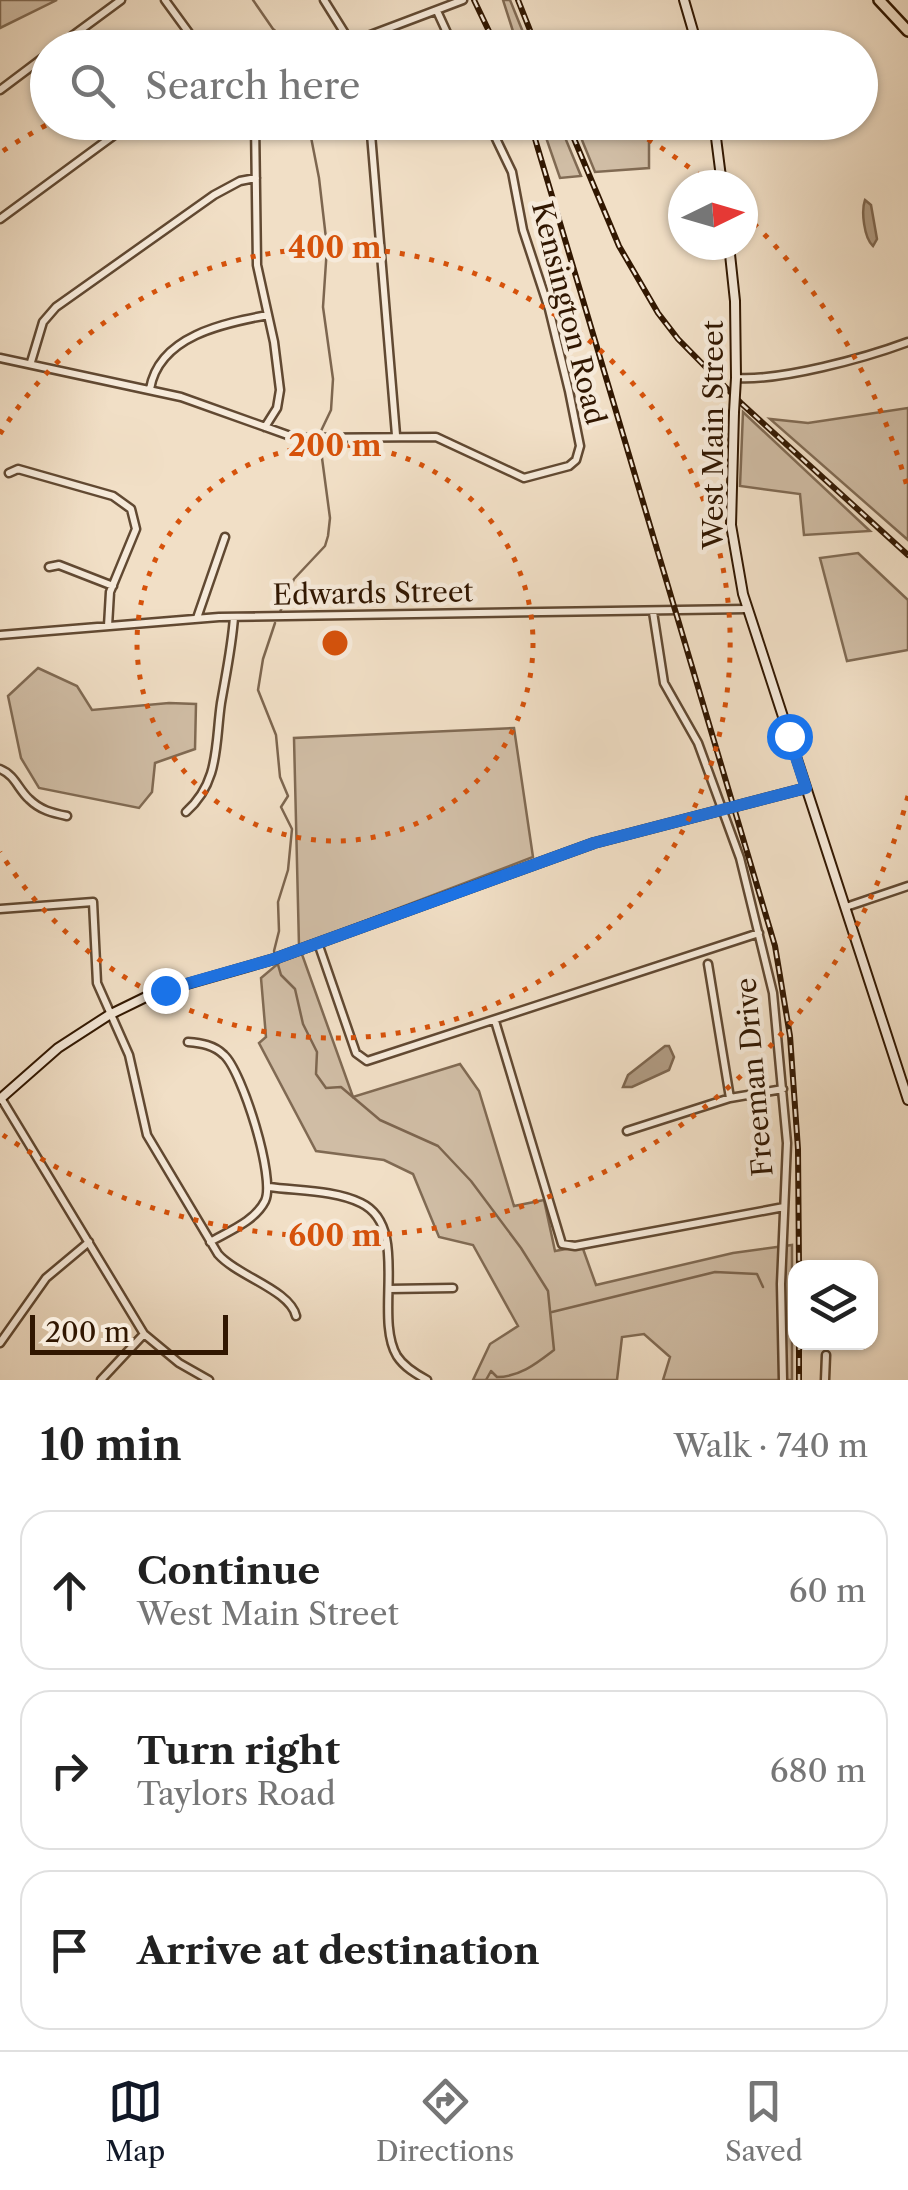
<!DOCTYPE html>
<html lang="en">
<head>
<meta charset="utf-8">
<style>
	:root { --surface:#fff; --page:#f6f6f6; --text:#222; --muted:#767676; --line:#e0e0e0; --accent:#111827 }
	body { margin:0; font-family:"Libre Caslon Text",serif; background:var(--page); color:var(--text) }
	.controls { position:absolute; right:30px; bottom:30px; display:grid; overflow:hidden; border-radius:20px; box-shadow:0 2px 8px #0004 }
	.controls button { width:90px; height:90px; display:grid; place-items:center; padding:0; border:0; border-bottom:2px solid var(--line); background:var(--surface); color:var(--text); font:50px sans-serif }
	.compass { position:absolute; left:668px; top:170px; width:90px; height:90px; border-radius:50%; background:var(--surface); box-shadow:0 2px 8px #0004; rotate:85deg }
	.scale { position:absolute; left:30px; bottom:25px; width:198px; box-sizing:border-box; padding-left:10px; border:5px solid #311701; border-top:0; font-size:28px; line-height:35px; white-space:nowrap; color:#311701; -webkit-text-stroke:8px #f6eada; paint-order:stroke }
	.stop { position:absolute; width:30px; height:30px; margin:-22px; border:8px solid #1a73e8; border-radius:50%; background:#fff }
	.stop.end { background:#1a73e8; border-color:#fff; box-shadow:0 2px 10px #0008 }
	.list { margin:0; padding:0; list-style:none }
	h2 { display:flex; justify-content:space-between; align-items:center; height:130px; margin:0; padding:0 40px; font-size:42px }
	h2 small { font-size:32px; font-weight:400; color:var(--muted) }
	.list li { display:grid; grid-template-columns:65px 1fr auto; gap:30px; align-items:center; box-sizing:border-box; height:160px; margin:0 20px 20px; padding:0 20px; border:2px solid var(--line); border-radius:30px }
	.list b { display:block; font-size:38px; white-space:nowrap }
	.list p { margin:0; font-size:32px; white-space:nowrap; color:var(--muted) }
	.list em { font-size:32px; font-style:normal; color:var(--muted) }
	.icon { flex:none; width:55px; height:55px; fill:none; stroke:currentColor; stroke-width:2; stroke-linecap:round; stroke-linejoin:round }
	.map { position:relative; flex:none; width:908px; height:1380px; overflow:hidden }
	.search { position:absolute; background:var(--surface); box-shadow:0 2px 8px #0004; left:30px; right:30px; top:30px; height:110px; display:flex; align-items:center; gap:25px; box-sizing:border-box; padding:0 35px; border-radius:55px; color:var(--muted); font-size:38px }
	.sheet { height:670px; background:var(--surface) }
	nav { display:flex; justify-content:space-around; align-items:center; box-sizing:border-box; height:140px; border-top:2px solid var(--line); background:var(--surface); font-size:28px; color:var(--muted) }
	nav a { display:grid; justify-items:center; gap:5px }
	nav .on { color:var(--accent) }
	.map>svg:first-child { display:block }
</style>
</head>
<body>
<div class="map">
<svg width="908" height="1380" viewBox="0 0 908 1380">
	<rect width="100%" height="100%" fill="#f1dfc6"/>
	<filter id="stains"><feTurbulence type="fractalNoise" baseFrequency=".002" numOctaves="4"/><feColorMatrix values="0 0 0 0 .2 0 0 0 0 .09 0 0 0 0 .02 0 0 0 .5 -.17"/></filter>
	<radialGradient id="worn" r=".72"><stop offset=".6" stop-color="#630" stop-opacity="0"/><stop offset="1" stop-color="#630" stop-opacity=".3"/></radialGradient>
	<!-- green -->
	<path fill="#d0bda5" stroke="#806a53" stroke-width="2.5" d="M0 0H57L0 28Z
		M503 0H510L529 47H518Z
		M541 123H559L581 176 560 178Z
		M575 123H649V168L595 172Z
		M908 408V540L770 419 808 423Z
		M743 412 870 531 804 535 800 494 740 486Z
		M858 553 908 600V650L847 661 820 558Z
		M38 668 77 686 92 710 169 703 196 704 195 749 155 763 152 792 139 808 39 788 21 758 8 696Z
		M514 728 533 857 299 946 353 1097 460 1064 479 1091 514 1206 544 1200 555 1251 582 1246 596 1285 733 1253 792 1245V1380H663L670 1357 644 1334 622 1337 617 1380H473L490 1344 518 1326 473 1245 439 1237 413 1174 384 1160 316 1151 259 1043 266 1037 261 978 299 946 294 738Z"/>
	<!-- water -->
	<path fill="#b09b83" stroke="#7d664f" stroke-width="2.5" d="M865 200 871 205 877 239 873 246C864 238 861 211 865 200Z
		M665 1046H669L674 1057 669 1070 632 1087H623L628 1075Z"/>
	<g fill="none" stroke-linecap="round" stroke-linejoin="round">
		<!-- stream -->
		<path stroke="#7d664f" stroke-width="2.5" d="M253 0 273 29 296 48
			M308 122 319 178 327 247 323 307 333 379 331 410 320 433
			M280 612 294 579 325 546 328 536 330 518 320 443
			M275 623 263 659 258 690 276 735 280 777 288 796 281 807 292 829 288 870 278 902 279 931 274 951 281 975 295 989 303 1024 317 1052 316 1074 326 1088 341 1087 380 1120 438 1146 471 1181 521 1248 548 1291 554 1350C537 1363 520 1377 497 1377L491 1371 486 1380
			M552 1312 715 1272 757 1274 763 1287"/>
		<!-- street casing -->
		<g stroke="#614932" stroke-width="11">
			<path id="street" d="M165 0 200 48
				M324 0 354 48
				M437 11 454 48
				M56 48 121 0
				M336 48 463 0
				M0 90 48 54
				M255 122 257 265 274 342 280 390 277 408 265 427
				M370 122 396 435
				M0 219 132 122
				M0 358 181 397 296 438 436 437 524 478 569 466 576 460 580 446 569 391 549 309 523 230 512 172 488 122
				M31 362 43 322 56 307 214 195 240 181 256 178
				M736 378C781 381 865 358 908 342
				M150 389C159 336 224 323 268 315
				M9 473 18 469 113 496 131 509 136 529 110 592 108 626
				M49 567 59 565 113 586
				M653 612 664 683 698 743 740 858 773 993 787 1143 781 1284 783 1380
				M197 618 225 537
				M0 635 219 617 747 609
				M0 769C15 775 18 789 29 799 40 810 52 813 67 816
				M186 812C220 782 215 744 221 703 226 674 232 646 234 617
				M846 907 908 886
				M0 909 93 902 97 983 129 1055 147 1135 218 1254C237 1276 290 1290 296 1316
				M318 943 356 1053 367 1061 759 933
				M708 964 730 1098
				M495 1021 562 1244 575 1246 784 1207
				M188 1042C201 1043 214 1045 224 1055 242 1071 276 1179 265 1201 255 1221 229 1231 210 1242
				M1 1098 144 1334 179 1363 209 1380
				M627 1131 730 1098 783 1089
				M269 1187C298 1191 335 1190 361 1203 411 1227 373 1316 397 1356 404 1367 416 1374 427 1380
				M389 1289 453 1288
				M0 1343 46 1278 89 1242
				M101 1380 144 1334
				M825 1380 826 1355"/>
		</g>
		<!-- secondary casing -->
		<g stroke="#311701" stroke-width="12">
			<path id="secondary" d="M684 0 698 48
				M714 122 722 185
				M729 245 735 301 736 378
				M734 412 731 525 743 594 908 1100
				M0 1099 58 1048 109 1015 152 994 274 959 594 843 806 788"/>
		</g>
		<!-- primary casing -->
		<g stroke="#311701" stroke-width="14">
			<path id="primary" d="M879 0 908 31"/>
		</g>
		<!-- street -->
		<use href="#street" stroke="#f6eada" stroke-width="6"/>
		<!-- secondary -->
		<use href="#secondary" stroke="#f6eada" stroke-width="8"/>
		<!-- primary -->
		<use href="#primary" stroke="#f1dfc6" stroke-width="9"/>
		<!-- rail casing -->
		<g stroke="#311701" stroke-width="6">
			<path id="rail" d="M474 0 497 48
				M518 0 537 48
				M530 122 775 946 790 1036 798 1149 799 1268
				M567 122 619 246 658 313 678 339 742 404 908 555
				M799 1342V1380"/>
		</g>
		<!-- rail -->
		<use href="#rail" stroke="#f6eada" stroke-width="2.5" stroke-dasharray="8" stroke-linecap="butt"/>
		<!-- secondary-bridge casing -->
		<g stroke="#311701" stroke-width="12" stroke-linecap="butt">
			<path id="secondary-bridge" d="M734 412 736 378"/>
		</g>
		<!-- secondary-bridge -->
		<use href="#secondary-bridge" stroke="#f6eada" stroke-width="8"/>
	</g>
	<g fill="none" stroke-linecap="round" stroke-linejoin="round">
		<!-- route -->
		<path stroke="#1a73e8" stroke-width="12" d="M165 990 274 959 594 843 806 788 789 736"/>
	</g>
	<!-- distance rings -->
	<g fill="none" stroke="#d6520b" stroke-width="5" stroke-dasharray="5 10">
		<circle cx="335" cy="643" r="198"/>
		<path d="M0 434A395 395 0 1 1 0 852"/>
		<path d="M908 796A593 593 0 0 1 3 1135M3 151A593 593 0 0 1 48 124M622 124A593 593 0 0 1 708 182M743 213A593 593 0 0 1 908 490"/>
	</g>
	<g text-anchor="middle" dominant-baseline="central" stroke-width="9" stroke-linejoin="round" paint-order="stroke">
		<!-- street labels -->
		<g font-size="28" fill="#311701" stroke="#f6eada">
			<text transform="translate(569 313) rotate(76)">Kensington Road</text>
			<text transform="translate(713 435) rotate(-90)">West Main Street</text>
			<text transform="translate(373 593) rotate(-1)">Edwards Street</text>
			<text transform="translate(754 1077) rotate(-95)">Freeman Drive</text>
		</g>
	</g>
	<circle cx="335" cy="643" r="15" fill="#d6520b" stroke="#f6eada" stroke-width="5"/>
	<g font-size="30" text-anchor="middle" font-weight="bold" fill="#d6520b" stroke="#f6eada" stroke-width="9" stroke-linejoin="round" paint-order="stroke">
		<text x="335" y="258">400 m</text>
		<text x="335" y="456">200 m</text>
		<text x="335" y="1246">600 m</text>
	</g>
	<rect width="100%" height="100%" filter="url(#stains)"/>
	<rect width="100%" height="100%" fill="url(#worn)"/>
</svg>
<div class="controls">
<button><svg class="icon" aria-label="layers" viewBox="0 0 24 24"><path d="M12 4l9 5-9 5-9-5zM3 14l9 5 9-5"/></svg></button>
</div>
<svg class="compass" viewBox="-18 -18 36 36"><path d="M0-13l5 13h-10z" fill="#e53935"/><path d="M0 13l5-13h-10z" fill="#767676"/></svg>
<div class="scale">200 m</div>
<div class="stop" style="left:789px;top:736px"></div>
<div class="stop end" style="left:165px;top:990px"></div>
<div class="search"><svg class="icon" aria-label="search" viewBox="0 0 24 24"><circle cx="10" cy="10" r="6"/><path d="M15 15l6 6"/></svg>Search here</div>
</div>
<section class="sheet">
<h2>10 min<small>Walk · 740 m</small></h2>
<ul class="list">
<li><svg class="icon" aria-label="ahead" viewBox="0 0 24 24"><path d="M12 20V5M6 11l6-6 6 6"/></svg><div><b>Continue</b><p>West Main Street</p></div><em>60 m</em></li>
<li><svg class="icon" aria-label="right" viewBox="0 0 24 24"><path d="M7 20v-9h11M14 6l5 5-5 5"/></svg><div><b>Turn right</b><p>Taylors Road</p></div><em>680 m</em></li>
<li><svg class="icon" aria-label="arrive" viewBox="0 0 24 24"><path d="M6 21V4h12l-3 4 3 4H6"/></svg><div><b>Arrive at destination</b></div></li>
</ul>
</section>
<nav>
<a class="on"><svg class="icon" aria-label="map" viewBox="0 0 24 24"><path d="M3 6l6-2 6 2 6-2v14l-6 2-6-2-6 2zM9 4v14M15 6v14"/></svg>Map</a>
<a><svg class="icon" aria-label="directions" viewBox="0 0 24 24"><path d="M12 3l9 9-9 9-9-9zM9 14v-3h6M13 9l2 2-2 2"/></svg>Directions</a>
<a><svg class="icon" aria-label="saved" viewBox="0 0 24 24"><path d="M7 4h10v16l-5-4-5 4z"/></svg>Saved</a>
</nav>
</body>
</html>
